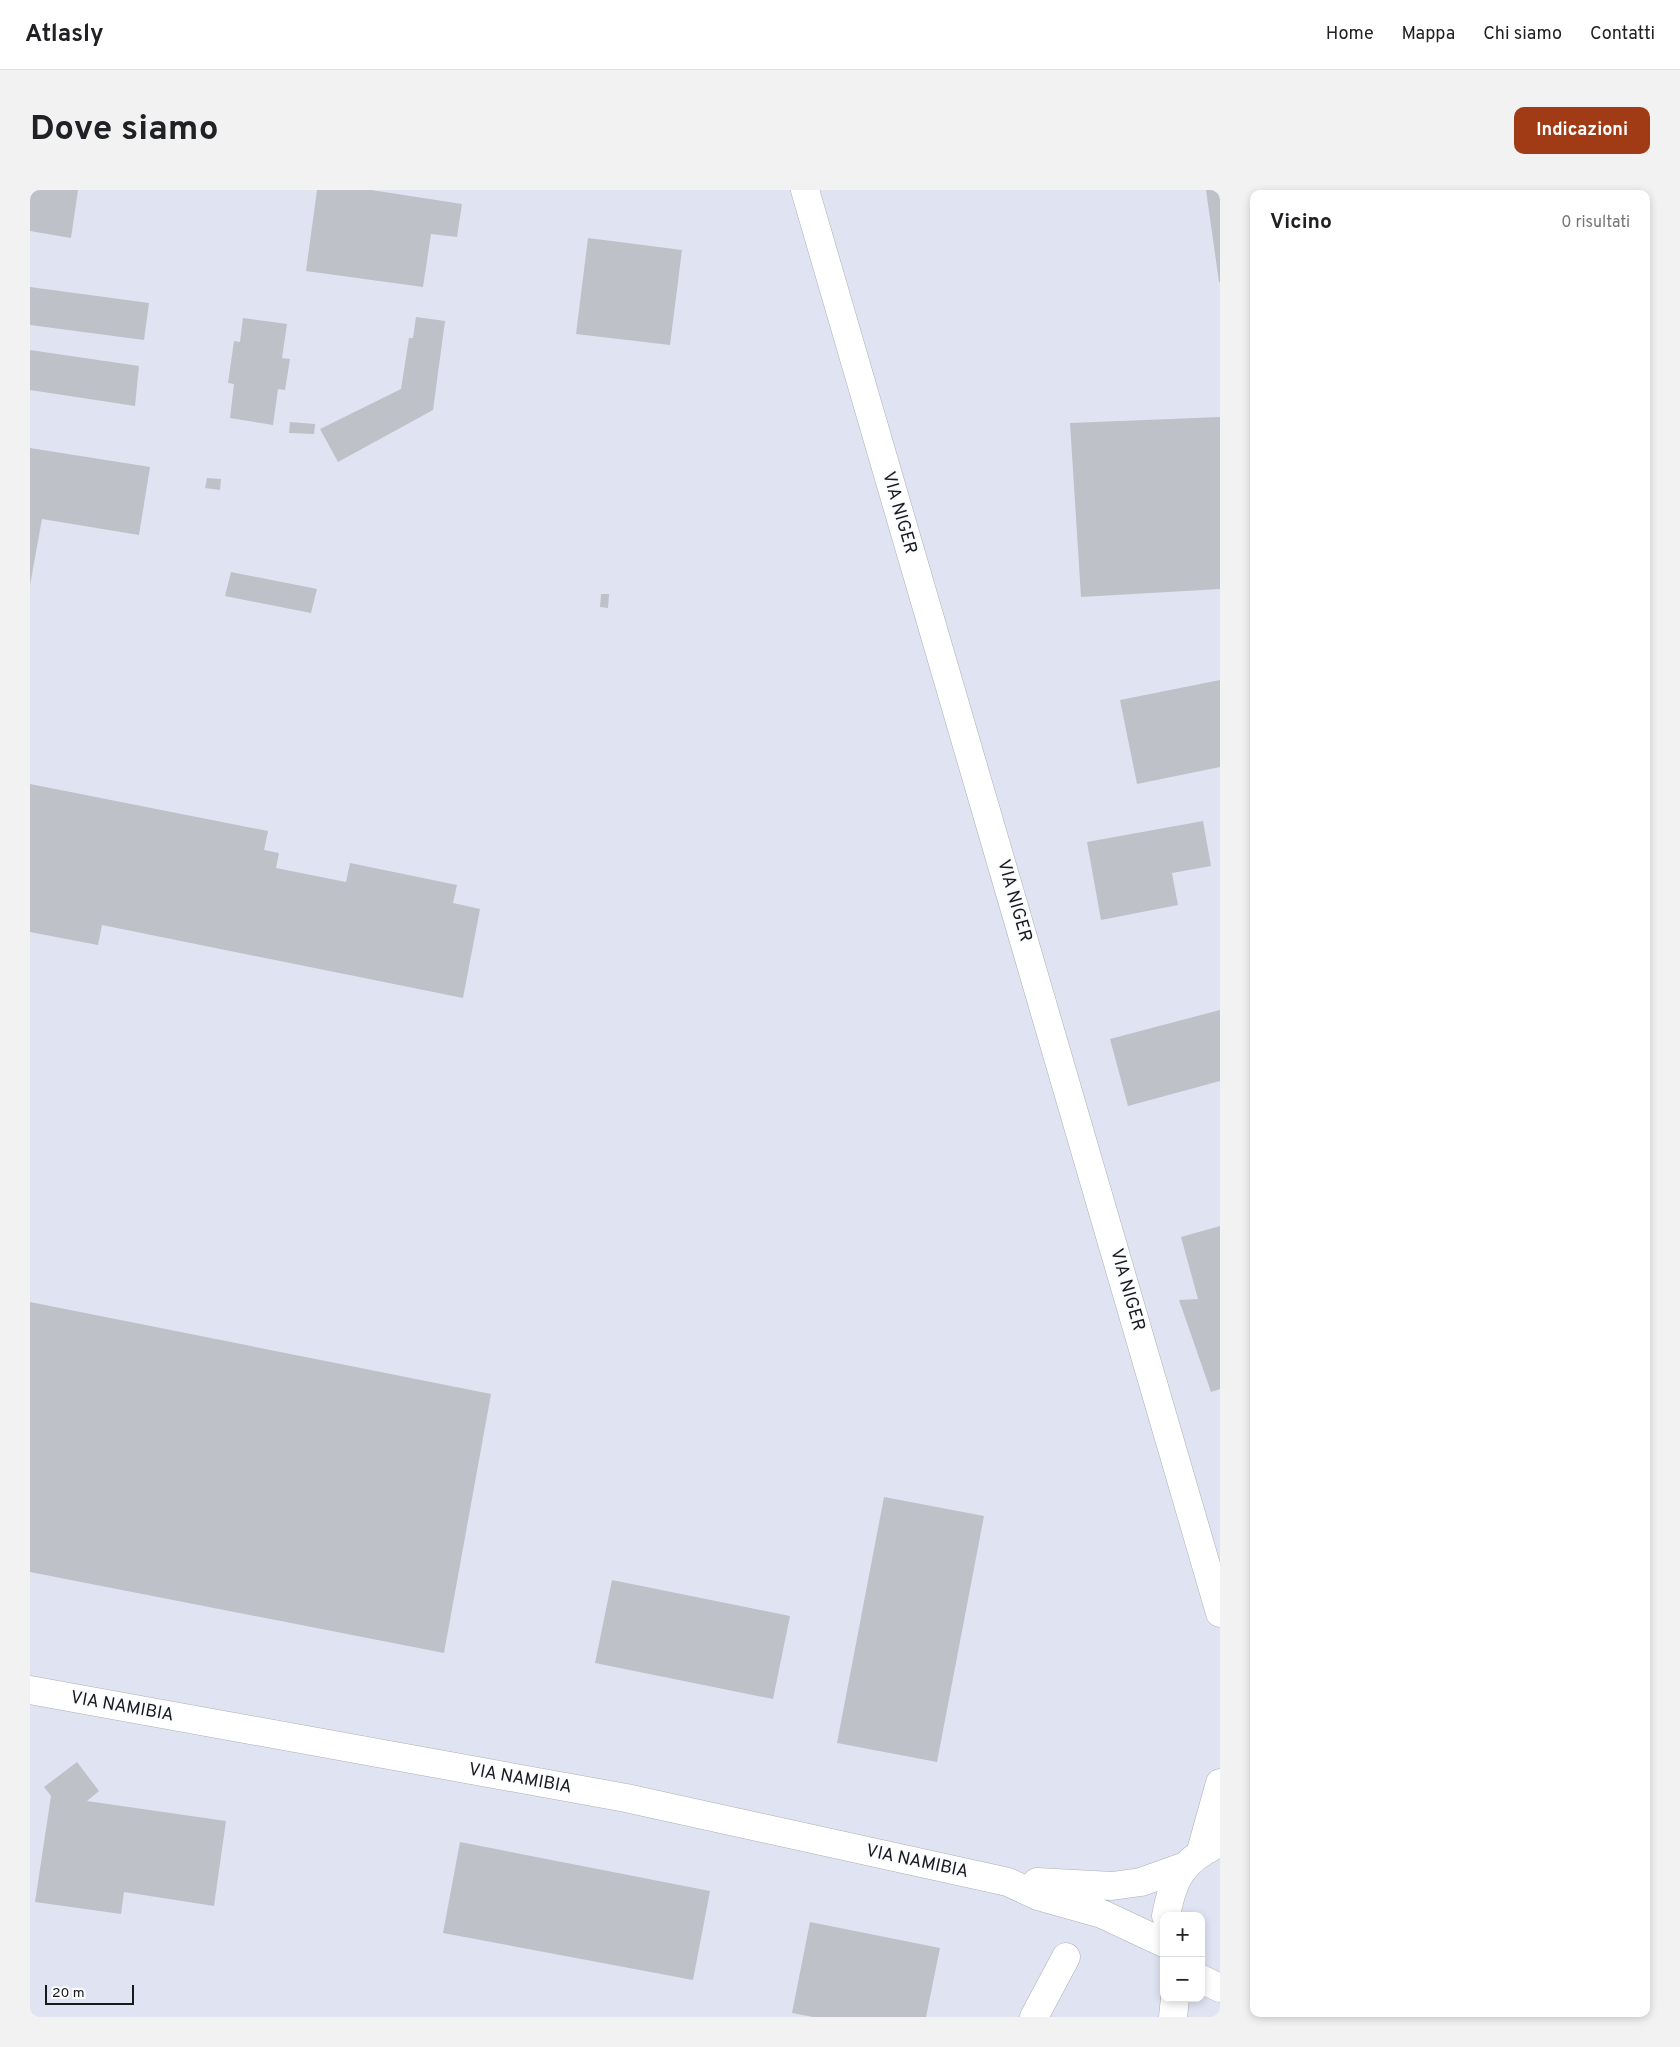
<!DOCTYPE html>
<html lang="it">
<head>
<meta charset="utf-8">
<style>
	:root { --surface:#fff; --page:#f2f2f2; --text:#202124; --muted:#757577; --line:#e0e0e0; --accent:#a13b16 }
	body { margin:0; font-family:Overpass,sans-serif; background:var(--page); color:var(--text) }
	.controls { position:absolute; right:15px; bottom:15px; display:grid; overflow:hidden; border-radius:10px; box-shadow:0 2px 8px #0003 }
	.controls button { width:45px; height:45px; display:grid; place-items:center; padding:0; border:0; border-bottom:1px solid var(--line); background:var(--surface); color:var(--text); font:25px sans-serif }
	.scale { position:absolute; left:15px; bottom:12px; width:89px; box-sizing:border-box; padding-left:5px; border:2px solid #1a1a1d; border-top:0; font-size:14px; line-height:18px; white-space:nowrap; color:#1a1a1d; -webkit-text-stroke:4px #fbfcff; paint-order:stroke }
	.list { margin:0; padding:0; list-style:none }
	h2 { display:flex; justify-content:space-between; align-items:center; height:65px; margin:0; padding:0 20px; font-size:21px }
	h2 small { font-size:16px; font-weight:400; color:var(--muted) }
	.map { position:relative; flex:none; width:1190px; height:1827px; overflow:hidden; border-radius:10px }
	header { display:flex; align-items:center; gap:30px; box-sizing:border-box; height:70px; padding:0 25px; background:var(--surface); border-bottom:1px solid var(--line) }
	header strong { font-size:24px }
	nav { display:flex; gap:28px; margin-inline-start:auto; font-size:18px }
	.intro { display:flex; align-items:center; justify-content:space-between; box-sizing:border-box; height:120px; padding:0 30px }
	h1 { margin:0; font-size:35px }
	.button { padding:12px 22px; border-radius:10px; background:var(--accent); color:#fff; font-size:18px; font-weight:700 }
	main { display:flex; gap:30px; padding:0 30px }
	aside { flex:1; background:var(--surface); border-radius:10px; box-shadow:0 2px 8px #0003 }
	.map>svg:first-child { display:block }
</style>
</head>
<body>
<header>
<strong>Atlasly</strong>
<nav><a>Home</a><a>Mappa</a><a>Chi siamo</a><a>Contatti</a></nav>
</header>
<div class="intro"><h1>Dove siamo</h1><a class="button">Indicazioni</a></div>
<main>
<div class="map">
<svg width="1190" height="1827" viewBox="0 0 1190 1827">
	<rect width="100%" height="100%" fill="#eceef6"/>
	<!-- built -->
	<path fill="#e0e3f2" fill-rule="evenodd" d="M0 0H1190V1827H0ZM1134 1726H1171V1808H1134Z"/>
	<!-- building -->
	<path fill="#bfc1c8" d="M0 0H48L41 48 0 41Z
		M287 0H341L432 14 427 47 401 44 393 97 276 81Z
		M1176 0H1190V92H1189Z
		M558 48 652 60 640 155 546 144Z
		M0 97 119 113 114 150 0 135Z
		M386 127 415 131 403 220 308 272 290 239 371 199 379 148H383Z
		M213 128 257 134 252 168 260 169 255 200 248 199 243 235 200 228 204 194 198 193 204 151 210 152Z
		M0 160 109 176 105 216 0 200Z
		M1190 227V399L1051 407 1040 233Z
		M260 232 285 234 284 244 259 243Z
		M0 258 120 277 109 345 12 329 0 395Z
		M177 288 191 289 190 300 175 298Z
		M201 382 287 399 281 423 195 406Z
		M571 404H579L578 418 570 417Z
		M1190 490V577L1107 594 1090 510Z
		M0 594 238 641 234 660 249 663 246 678 316 692 320 673 427 695 423 713 450 719 433 808 72 735 68 755 0 742Z
		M1173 631 1181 676 1142 683 1148 715 1071 730 1057 652Z
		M1190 820V891L1098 916 1080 849Z
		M1190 1036V1199L1181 1202 1149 1110 1168 1109 1151 1047Z
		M0 1112 461 1204 414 1463 0 1382Z
		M854 1307 954 1326 907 1572 807 1553Z
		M582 1390 760 1426 743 1509 565 1473Z
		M47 1572 69 1601 57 1611 196 1631 184 1716 94 1702 91 1724 5 1712 21 1606 14 1597Z
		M430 1652 680 1701 663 1790 413 1743Z
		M780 1732 910 1758 896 1827H783L762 1823Z"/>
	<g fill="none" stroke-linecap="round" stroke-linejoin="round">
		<!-- minor casing -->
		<g stroke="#adaeb6" stroke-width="29">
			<path id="minor" d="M775 0 1190 1423
				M1171 1661 1190 1593
				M1004 1827 1036 1767
				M1143 1827 1145 1808"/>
		</g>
		<!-- tertiary casing -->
		<g stroke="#adaeb6" stroke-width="29">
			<path id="tertiary" d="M0 1500 596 1608 978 1692 1008 1706 1072 1724 1134 1753
				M1007 1692 1082 1696 1111 1692 1153 1677
				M1136 1726C1143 1687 1154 1669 1190 1653
				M1171 1789 1190 1798"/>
		</g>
		<!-- minor -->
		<use href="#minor" stroke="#fff" stroke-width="28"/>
		<!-- tertiary -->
		<use href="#tertiary" stroke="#fff" stroke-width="28"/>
	</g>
	<g text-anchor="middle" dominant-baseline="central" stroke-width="4" stroke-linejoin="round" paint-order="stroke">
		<!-- street labels -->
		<g font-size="18" fill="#1a1a1d" stroke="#fbfcff">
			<text transform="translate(869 323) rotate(74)">VIA NIGER</text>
			<text transform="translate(984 711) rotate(74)">VIA NIGER</text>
			<text transform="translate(1097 1100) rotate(74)">VIA NIGER</text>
			<text transform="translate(92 1517) rotate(10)">VIA NAMIBIA</text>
			<text transform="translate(490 1589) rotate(10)">VIA NAMIBIA</text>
			<text transform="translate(887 1672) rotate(12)">VIA NAMIBIA</text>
		</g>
	</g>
</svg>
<div class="controls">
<button>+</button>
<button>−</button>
</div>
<div class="scale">20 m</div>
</div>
<aside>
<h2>Vicino<small>0 risultati</small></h2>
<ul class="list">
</ul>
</aside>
</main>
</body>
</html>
